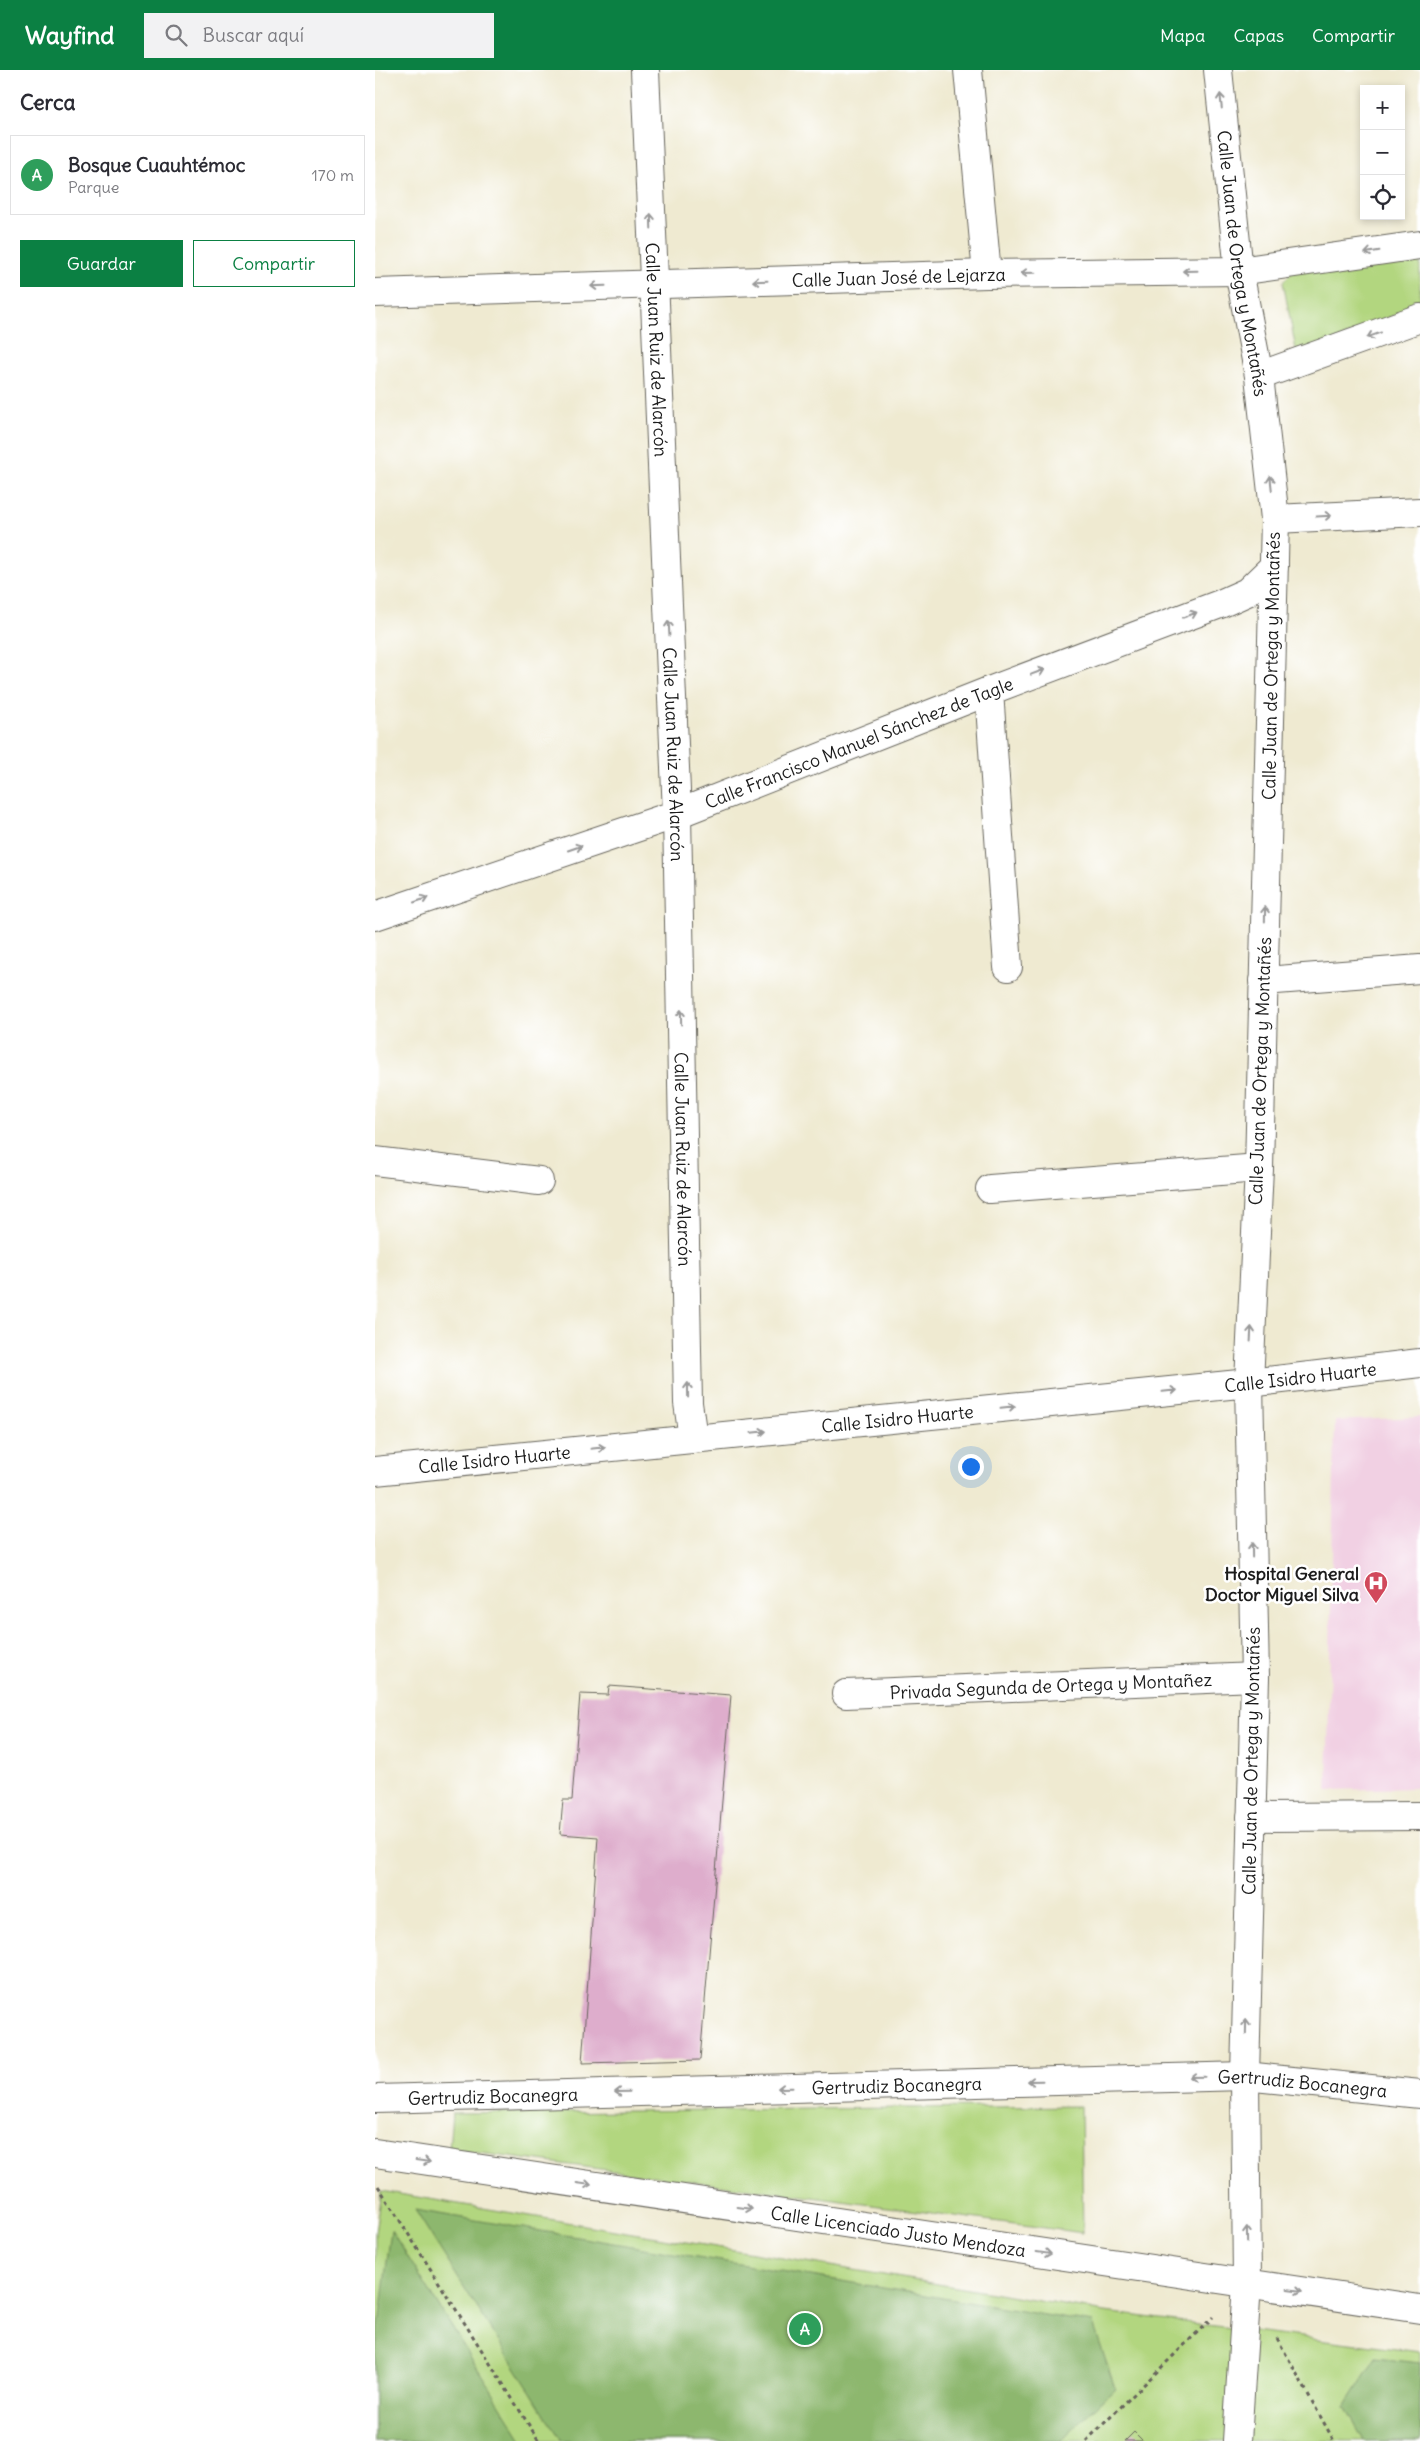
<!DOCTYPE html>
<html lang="es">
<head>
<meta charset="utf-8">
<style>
	:root { --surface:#fff; --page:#f2f2f3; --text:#2b2b33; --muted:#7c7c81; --line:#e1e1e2; --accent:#0b8043 }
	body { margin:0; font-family:Delius,sans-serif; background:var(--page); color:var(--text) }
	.controls { position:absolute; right:15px; top:15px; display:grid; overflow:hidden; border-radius:0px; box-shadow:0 2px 8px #0003 }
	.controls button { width:45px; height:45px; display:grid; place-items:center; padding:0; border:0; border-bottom:1px solid var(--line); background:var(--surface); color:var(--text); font:25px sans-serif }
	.you { position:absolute; left:595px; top:1396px; width:18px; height:18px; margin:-12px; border:4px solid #fff; border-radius:50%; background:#1a73e8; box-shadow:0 0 0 8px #1a73e833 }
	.badge { display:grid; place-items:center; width:32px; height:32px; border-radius:50%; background:var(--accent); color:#fff; font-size:16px; font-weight:700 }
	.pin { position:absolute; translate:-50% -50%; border:2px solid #fff; box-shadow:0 1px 5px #0006 }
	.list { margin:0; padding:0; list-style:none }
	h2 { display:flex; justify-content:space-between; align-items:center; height:65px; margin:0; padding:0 20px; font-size:21px }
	h2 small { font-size:16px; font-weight:400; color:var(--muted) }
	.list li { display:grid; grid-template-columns:32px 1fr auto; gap:15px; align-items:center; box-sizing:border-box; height:80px; margin:0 10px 10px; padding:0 10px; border:1px solid var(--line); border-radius:0px }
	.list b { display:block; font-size:19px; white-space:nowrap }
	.list p { margin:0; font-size:16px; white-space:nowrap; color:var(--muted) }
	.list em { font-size:16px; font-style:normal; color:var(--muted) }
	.actions { display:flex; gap:10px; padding:15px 20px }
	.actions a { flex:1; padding:11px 0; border:1px solid var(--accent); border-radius:0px; text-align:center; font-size:18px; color:var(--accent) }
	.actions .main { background:var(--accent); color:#fff }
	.icon { flex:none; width:28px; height:28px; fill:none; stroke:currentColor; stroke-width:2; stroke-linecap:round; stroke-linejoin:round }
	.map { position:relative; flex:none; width:1045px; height:2371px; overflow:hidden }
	header { display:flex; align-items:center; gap:30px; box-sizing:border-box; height:70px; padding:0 25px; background:var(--accent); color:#fff }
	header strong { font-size:24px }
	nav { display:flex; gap:28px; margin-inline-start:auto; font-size:18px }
	.search { width:350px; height:45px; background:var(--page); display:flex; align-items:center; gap:12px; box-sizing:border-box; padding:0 18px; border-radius:0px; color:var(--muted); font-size:19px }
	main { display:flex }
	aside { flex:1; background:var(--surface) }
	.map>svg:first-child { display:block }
</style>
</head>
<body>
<header>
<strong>Wayfind</strong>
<div class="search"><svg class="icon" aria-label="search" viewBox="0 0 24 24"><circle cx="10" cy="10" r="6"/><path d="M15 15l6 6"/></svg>Buscar aquí</div>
<nav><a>Mapa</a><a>Capas</a><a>Compartir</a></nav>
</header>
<main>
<aside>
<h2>Cerca<small></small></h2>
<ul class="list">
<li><span class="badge" style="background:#2e9e5b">A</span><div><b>Bosque Cuauhtémoc</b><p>Parque</p></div><em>170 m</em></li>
</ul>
<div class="actions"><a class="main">Guardar</a><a>Compartir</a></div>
</aside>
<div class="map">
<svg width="1045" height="2371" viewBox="0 0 1045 2371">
	<rect width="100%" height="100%" fill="#fff"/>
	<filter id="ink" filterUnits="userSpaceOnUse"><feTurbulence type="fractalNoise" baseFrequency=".02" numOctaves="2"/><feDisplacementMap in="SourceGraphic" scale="10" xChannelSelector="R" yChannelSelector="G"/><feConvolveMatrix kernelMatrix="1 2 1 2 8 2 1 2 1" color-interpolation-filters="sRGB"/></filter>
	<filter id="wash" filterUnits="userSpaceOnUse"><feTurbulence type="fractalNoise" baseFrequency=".0096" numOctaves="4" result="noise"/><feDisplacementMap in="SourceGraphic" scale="20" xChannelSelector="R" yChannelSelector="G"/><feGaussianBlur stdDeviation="1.12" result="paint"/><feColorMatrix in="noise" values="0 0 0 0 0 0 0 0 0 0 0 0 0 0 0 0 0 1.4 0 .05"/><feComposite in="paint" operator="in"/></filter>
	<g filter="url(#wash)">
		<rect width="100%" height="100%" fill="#efead1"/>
		<!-- built -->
		<path fill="#f1d0e3" d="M1045 1347V1718L952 1720 960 1351Z"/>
		<!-- green -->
		<path fill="#b2d67f" stroke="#67794e" d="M1045 185V234L932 283 921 280 908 212 918 200Z
			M706 2036 708 2163 74 2079 77 2043Z
			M6 2121 730 2242 1045 2282V2371H0V2163Z"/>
		<!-- forest -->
		<path fill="#8db76e" stroke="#546a45" d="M40 2140 718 2253 740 2318 685 2371H187Z
			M16 2160 148 2371H0V2286Z
			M1001 2288 1045 2293V2371H989L970 2337Z"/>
		<g id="blocks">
			<!-- building -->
			<path fill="#deadcc" d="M234 1616 356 1625 325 1990 207 1993 223 1767 185 1764 188 1730H197L205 1624 233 1625Z
				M759 2362 768 2371H750Z"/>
		</g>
	</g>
	<g filter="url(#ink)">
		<use href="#blocks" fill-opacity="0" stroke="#66645b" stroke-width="1"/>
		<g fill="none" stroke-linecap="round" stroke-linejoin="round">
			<!-- minor casing -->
			<g stroke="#66645b" stroke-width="30">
				<g id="minor">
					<path id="s1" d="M270 0 302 744 313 1333 318 1368"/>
					<path d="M593 0 612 204"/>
					<path id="s2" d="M843 0 864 201 884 306 900 449 884 1098 874 1313 880 1607 870 2006 872 2213 862 2371"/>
					<path id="s3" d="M0 223 612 204 864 201 1045 175"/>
					<path d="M884 306 1045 248"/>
					<path d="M900 449 1045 442"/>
					<path d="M614 621 633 897"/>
					<path id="s4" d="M0 846 302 744 614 621 845 534 872 522 899 496"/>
					<path d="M888 911 1045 899"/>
					<path d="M0 1091 164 1111"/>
					<path d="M615 1119 884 1098"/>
					<path id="s5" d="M0 1401 874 1313 1045 1293"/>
					<path id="s6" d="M471 1624 880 1607"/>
					<path d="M876 1747 1045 1746"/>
					<path id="s7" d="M0 2029 870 2006 1045 2024"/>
					<path id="s8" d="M0 2083 1045 2239"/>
				</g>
			</g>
			<!-- path -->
			<path stroke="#66645b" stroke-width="3" stroke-dasharray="4 4" stroke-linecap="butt" d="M3 2116 164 2371
				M902 2268 959 2371
				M711 2371 838 2247"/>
			<!-- minor -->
			<use href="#minor" stroke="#fff" stroke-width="28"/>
		</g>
		<!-- one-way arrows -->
		<defs><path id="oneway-shaft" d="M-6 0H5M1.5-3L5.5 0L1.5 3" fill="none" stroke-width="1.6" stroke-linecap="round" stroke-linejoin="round" transform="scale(1.25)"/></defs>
		<g stroke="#999">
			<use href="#oneway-shaft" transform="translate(846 31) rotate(-96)"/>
			<use href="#oneway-shaft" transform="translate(276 151) rotate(-92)"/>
			<use href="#oneway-shaft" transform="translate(997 182) rotate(171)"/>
			<use href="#oneway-shaft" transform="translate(815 201) rotate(179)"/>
			<use href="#oneway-shaft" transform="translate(653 203) rotate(179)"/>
			<use href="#oneway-shaft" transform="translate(385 211) rotate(178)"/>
			<use href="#oneway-shaft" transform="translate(223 216) rotate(178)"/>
			<use href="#oneway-shaft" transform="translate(999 265) rotate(160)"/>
			<use href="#oneway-shaft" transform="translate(896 413) rotate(-96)"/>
			<use href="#oneway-shaft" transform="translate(949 446) rotate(-3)"/>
			<use href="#oneway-shaft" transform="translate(815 545) rotate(-21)"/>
			<use href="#oneway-shaft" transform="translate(294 558) rotate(-93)"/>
			<use href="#oneway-shaft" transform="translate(663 602) rotate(-21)"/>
			<use href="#oneway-shaft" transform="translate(200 778) rotate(-19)"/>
			<use href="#oneway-shaft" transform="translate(46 830) rotate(-19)"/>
			<use href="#oneway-shaft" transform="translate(890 844) rotate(-89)"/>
			<use href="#oneway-shaft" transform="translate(306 947) rotate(-91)"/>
			<use href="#oneway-shaft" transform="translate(876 1264) rotate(-87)"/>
			<use href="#oneway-shaft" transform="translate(313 1320) rotate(-91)"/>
			<use href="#oneway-shaft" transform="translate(795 1321) rotate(-6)"/>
			<use href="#oneway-shaft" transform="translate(633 1337) rotate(-6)"/>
			<use href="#oneway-shaft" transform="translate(384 1362) rotate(-6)"/>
			<use href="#oneway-shaft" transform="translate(223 1378) rotate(-6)"/>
			<use href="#oneway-shaft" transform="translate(877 1480) rotate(-91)"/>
			<use href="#oneway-shaft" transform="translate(871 1957) rotate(-89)"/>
			<use href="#oneway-shaft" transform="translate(822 2007) rotate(179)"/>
			<use href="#oneway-shaft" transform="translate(660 2011) rotate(179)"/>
			<use href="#oneway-shaft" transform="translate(410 2018) rotate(179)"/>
			<use href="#oneway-shaft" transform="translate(247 2022) rotate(179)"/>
			<use href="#oneway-shaft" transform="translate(48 2091) rotate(8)"/>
			<use href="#oneway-shaft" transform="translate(209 2114) rotate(8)"/>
			<use href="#oneway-shaft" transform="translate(370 2138) rotate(8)"/>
			<use href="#oneway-shaft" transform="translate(872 2164) rotate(-91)"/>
			<use href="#oneway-shaft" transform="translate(669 2183) rotate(8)"/>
			<use href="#oneway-shaft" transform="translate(920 2220) rotate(8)"/>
		</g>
	</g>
	<!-- icons -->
	<defs>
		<g id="hospital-pin" transform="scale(1.25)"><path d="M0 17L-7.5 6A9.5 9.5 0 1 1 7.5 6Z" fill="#d1495b" stroke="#fff"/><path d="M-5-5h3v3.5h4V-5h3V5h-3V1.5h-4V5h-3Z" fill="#fff"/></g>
	</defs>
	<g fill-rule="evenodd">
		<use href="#hospital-pin" x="1001" y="1513"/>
	</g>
	<g text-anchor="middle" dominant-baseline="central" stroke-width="5" stroke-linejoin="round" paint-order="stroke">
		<!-- street labels -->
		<g font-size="18" fill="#1c1c1c" stroke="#fff">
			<text stroke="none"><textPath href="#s2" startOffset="195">Calle Juan de Ortega y Montañés</textPath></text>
			<text stroke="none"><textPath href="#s3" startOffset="524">Calle Juan José de Lejarza</textPath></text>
			<text stroke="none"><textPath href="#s1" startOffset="280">Calle Juan Ruiz de Alarcón</textPath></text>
			<text transform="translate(896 596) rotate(-89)">Calle Juan de Ortega y Montañés</text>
			<text stroke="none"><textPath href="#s4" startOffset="514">Calle Francisco Manuel Sánchez de Tagle</textPath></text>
			<text stroke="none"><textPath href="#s1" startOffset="685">Calle Juan Ruiz de Alarcón</textPath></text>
			<text transform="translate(885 1001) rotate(-88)">Calle Juan de Ortega y Montañés</text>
			<text stroke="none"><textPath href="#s1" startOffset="1090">Calle Juan Ruiz de Alarcón</textPath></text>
			<text stroke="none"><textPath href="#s5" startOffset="930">Calle Isidro Huarte</textPath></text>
			<text stroke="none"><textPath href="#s5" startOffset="525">Calle Isidro Huarte</textPath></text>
			<text stroke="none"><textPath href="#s5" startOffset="120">Calle Isidro Huarte</textPath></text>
			<text stroke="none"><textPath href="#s6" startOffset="205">Privada Segunda de Ortega y Montañez</textPath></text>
			<text transform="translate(876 1691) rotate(-89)">Calle Juan de Ortega y Montañés</text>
			<text stroke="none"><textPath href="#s7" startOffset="928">Gertrudiz Bocanegra</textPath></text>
			<text stroke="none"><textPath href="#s7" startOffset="522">Gertrudiz Bocanegra</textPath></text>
			<text stroke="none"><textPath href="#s7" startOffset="118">Gertrudiz Bocanegra</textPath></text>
			<text stroke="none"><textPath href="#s8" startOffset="529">Calle Licenciado Justo Mendoza</textPath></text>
		</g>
		<!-- poi labels -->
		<g font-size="18" font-weight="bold" fill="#1c1c1c" stroke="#fff" text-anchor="end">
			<text x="984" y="1503">Hospital General<tspan x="984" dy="21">Doctor Miguel Silva</tspan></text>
		</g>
	</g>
</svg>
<div class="controls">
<button>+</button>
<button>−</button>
<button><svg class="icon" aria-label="locate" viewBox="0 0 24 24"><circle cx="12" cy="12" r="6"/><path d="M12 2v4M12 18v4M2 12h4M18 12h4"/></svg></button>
</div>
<div class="you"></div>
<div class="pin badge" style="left:430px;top:2259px;background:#2e9e5b">A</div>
</div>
</main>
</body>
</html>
